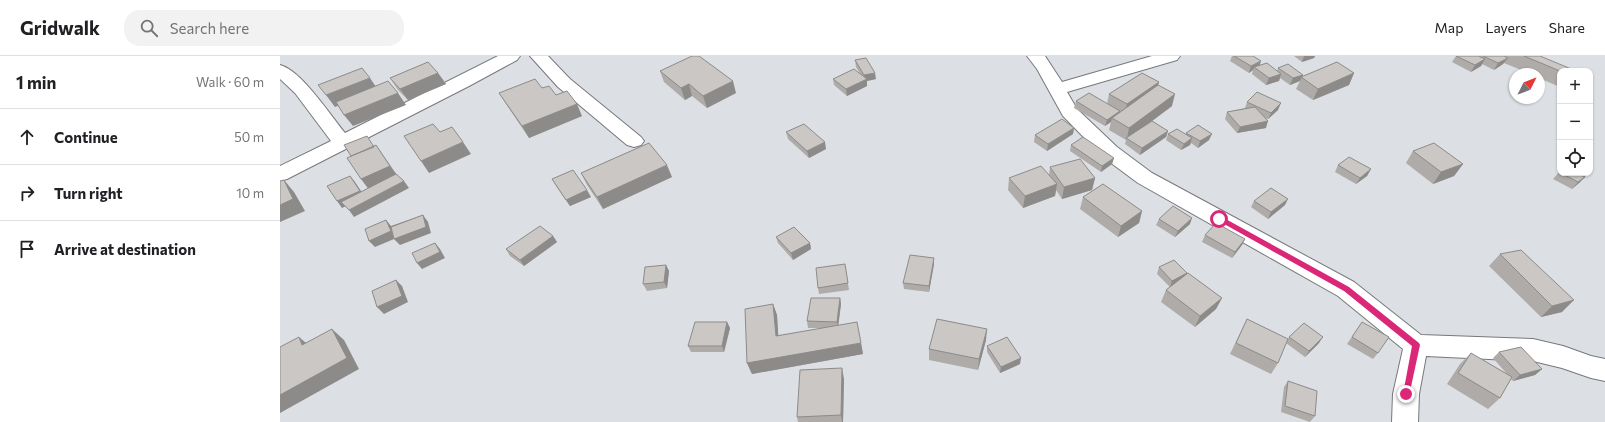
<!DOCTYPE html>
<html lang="en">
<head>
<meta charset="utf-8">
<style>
	:root { --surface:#fff; --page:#f2f2f2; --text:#202124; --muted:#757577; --line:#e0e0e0 }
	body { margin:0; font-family:Commissioner,sans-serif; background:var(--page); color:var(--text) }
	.controls { position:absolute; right:12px; top:12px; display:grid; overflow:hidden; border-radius:8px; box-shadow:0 1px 3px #0004 }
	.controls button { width:36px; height:36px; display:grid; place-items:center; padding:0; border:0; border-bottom:1px solid var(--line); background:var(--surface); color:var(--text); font:20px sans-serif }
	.compass { position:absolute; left:1229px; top:12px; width:36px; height:36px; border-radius:50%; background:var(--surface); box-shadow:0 1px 3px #0004; rotate:48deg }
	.stop { position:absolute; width:12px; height:12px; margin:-9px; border:3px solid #db2777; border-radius:50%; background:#fff }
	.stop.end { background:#db2777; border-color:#fff; box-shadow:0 1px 4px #0008 }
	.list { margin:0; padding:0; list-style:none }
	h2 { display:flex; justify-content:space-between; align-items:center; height:52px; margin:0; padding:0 16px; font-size:17px }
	h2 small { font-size:13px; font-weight:400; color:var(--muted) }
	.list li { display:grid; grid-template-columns:26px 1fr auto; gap:12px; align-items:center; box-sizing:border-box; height:56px; padding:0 16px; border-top:1px solid var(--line) }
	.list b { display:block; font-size:15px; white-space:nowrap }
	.list em { font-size:13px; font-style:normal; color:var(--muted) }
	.icon { flex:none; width:22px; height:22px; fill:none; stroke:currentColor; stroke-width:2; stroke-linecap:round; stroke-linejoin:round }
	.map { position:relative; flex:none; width:1325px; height:366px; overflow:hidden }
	header { display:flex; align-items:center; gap:24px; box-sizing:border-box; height:56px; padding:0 20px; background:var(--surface); border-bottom:1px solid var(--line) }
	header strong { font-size:19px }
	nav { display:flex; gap:22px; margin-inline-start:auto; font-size:14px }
	.search { width:280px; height:36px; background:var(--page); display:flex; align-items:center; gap:10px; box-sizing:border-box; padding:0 14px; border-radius:16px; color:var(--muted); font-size:15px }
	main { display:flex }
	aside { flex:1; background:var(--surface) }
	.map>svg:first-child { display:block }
</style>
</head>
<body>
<header>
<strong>Gridwalk</strong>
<div class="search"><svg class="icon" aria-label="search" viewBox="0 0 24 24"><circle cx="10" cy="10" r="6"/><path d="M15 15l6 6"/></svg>Search here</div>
<nav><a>Map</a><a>Layers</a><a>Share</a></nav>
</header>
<main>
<aside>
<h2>1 min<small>Walk · 60 m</small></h2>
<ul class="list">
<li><svg class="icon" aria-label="ahead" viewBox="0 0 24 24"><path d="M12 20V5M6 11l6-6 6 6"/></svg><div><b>Continue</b></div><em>50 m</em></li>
<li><svg class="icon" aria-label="right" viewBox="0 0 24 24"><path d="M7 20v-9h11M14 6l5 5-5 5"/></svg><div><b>Turn right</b></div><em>10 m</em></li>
<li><svg class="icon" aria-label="arrive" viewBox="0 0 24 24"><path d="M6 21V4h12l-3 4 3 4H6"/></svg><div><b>Arrive at destination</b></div></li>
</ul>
</aside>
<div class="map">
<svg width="1325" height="366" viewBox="0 0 1325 366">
	<rect width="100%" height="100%" fill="#dcdfe3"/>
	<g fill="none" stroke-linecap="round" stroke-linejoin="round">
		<!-- street casing -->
		<g stroke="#76787b" stroke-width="2">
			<path id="street" d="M218 0H240L237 4 189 30 7 123 0 125V110L51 85 15 37 0 23V9C21 14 51 60 65 77Z
				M250 0H268L290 23 361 81 364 85 361 89 354 91 347 89 278 31Z
				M747 0H765L782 26 872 0H900L897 4 787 36 797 53 837 91 872 117 1074 226 1141 279 1253 283 1283 290 1311 300 1325 303V325L1311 322 1282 312 1253 305 1146 300 1139 338 1138 366H1112L1113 338 1123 293 1058 240 858 127 823 101 783 60 757 13Z"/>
		</g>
		<!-- street -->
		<use href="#street" fill="#fff" fill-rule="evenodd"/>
	</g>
	<!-- wall -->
	<path fill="#aeaba9" d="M952 0H973L980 9 997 15 998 12 1023 19 1022 21 1074 17 1069 29 1033 44 1016 33 1020 25 1010 29 1000 22 999 25 986 29 972 18 973 14 969 17 950 5Z
		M1014 0H1035L1034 2 1022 6Z
		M1176 0 1200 1V0H1260L1280 15V31L1259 22V18H1251L1224 7 1223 8 1214 14 1202 8 1201 10 1191 16 1172 6Z
		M575 4 596 23 587 25V30L567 40 554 29 553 23 581 19 576 11Z
		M380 15 456 37 427 52 412 40 405 44 384 26Z
		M158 17 166 28 128 44 118 34 110 22Z
		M879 26 878 30 892 50 864 71 888 75 886 81 860 99 845 88 846 84 829 74 831 66 825 70 794 52 796 45 827 48 829 38Z
		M262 32 276 39 302 60 249 82 226 48 219 37Z
		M967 46 998 54 988 63 985 62 986 72 957 77 945 63 947 56 965 52Z
		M794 72 793 78 767 95 754 86 755 79Z
		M506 76 546 93 529 102 508 83Z
		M906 77 929 84 918 92 911 87 910 89 901 94 886 84 888 78H906Z
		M791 89 834 102 832 108 821 116 790 95Z
		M1133 95 1183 108 1174 120 1153 128 1126 107Z
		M1058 109 1091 113 1087 120 1076 128 1055 116Z
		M770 111 815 122 812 134 782 143 776 134 775 140 743 152 728 134 729 122 769 119Z
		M1280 115V117H1297L1305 121 1299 127 1292 133 1273 123Z
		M301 117 392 121 323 153 307 129Z
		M272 123 311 141 290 150 276 130Z
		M803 141 862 155 859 167 838 181 800 153Z
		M974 145 1005 149 988 163 971 151Z
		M879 163 910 168 895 181 876 169Z
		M925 179 965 183 962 189 952 202 922 186Z
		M273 180 277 186 244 210 230 200 226 193Z
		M496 181 530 187 531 193 513 204 498 187Z
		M1220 198 1282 256 1261 261 1209 210Z
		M565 208 569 234 539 238 538 232Z
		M654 208 649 236 624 233 623 227Z
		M386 209 389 215 387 232 367 235 363 228Z
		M879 211 907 217 906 218 942 242 936 253 915 271 881 246 886 234 890 231 877 218Z
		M560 242 561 248 558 269 581 287 583 298 472 318 467 307 493 248 497 259 498 280 543 272H528L527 265Z
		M967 263 1008 283 1009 281 1039 287 1025 301 1006 287 998 307 991 318 950 298Z
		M447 266 450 272 444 296H411L408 290Z
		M1082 266 1098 297 1093 303 1067 288Z
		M706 284 698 314 649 304V293Z
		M707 290 740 308 720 317 707 296Z
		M1219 296 1262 313 1255 319 1233 325 1231 323 1220 342 1208 353 1167 328 1180 308 1191 297 1227 318 1213 302Z
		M564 323 563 366H518L517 361Z
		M1008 325 1035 360 1030 366 1001 356 1004 331Z"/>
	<!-- shaded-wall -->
	<path fill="#8d8b89" d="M1024 0H1035L1034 2 1022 6Z
		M1228 2 1223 8 1214 14 1218 7Z
		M1205 3 1201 10 1191 16 1195 9Z
		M981 5 979 11H974L973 14 969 17 971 10Z
		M158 17 166 28 128 44 120 33Z
		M595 17 596 23 587 25V30L567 40 566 33 585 24 584 19Z
		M1074 17 1069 29 1033 44 1038 33Z
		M1001 18 999 25 986 29 989 22Z
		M1023 19 1020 25 1010 29 1013 22Z
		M90 22 98 34 55 51 46 39Z
		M453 25 456 37 427 52 423 40Z
		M879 26 875 38 844 59 847 48Z
		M409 28 412 40 405 44 401 32Z
		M118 37 126 49 73 70 64 59Z
		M895 38 892 50 848 83 847 82 849 72Z
		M1001 47 998 54 988 63 991 57Z
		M297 48 302 60 249 82 242 70Z
		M840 55 838 61 832 62 831 66 825 70 827 64Z
		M988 65 986 72 957 77 960 71Z
		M794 72 793 78 767 95 768 88Z
		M888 75 886 81 860 99 862 92Z
		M932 78 929 84 918 92 920 85Z
		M912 82 910 89 901 94 904 88Z
		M183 86 191 98 149 117 141 105Z
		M545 86 546 93 529 102 527 95Z
		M96 89 119 122 90 135 81 123Z
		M834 102 832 108 821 116 822 110Z
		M1183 108 1174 120 1153 128 1161 116Z
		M387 109 392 121 323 153 317 141Z
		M1091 113 1087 120 1076 128 1080 122Z
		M70 120 75 126 85 141 62 152 57 145Z
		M1305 121 1299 127 1292 133 1298 126Z
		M815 122 812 134 782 143 784 131Z
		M4 124 14 136 25 155 0 166V149Z
		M124 125 129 132 74 161 69 154Z
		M777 128 775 140 743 152 745 140Z
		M307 134 311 141 290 150 286 144Z
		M1008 143 1005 149 988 163 991 156Z
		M862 155 859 167 838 181 841 170Z
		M143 159 148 166 151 177 120 189 114 183 95 191 89 185 106 164 111 170Z
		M912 162 910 168 895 181 898 175Z
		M273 180 277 186 244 210 240 204Z
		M965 183 962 189 952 202 955 196Z
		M155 187 160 193 165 202 142 213 137 207Z
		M530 187 531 193 513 204 511 197Z
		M654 202V208L649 236V230Z
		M386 209 389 215 387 232 384 226Z
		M907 217 904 223 890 231 892 225Z
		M116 224 122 230 128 246 104 258 97 251Z
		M560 242 561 248 558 272 557 266Z
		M942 242 936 253 915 271 920 260Z
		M1294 244 1282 256 1261 261 1272 250Z
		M493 248 497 259 499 291 496 280Z
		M447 266 450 272 444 296 442 290Z
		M52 273 64 284 79 313 0 357V339Z
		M707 273 706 284 698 314 699 303Z
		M19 281 32 292 22 289Z
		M1043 281 1039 287 1025 301 1029 295Z
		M581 287 583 298 472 318 467 307Z
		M741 302 740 308 720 317 721 311Z
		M562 312 564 323 563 366H562L561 359Z
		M1262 313 1255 319 1233 325 1240 319Z"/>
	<!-- building -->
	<path fill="#cac7c4" stroke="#8d8b89" d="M412 0H419L453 25 423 40 409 28 401 32 380 15Z
		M954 0H973L981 5 971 10Z
		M1176 0H1198L1205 3 1195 9Z
		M1203 0H1224L1228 2 1218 7Z
		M1244 0H1260L1296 15H1280Z
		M586 2 595 17 584 19 575 4Z
		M148 6 158 17 120 33 110 22Z
		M1057 6 1074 17 1038 33 1021 21Z
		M987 7 1001 18 989 22 974 11Z
		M1008 8 1023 19 1013 22 998 12Z
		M82 12 90 22 46 39 38 29Z
		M574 13 587 23 566 33 553 23Z
		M862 17 879 26 847 48 829 38Z
		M255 23 262 32 269 30 276 39 287 35 297 48 242 70 219 37Z
		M108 25 118 37 64 59 56 46Z
		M878 29 895 38 849 72 832 62Z
		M977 36 1001 47 991 57 967 46Z
		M809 37 840 55 827 64 796 45Z
		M975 51 988 65 960 71 947 56Z
		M782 63 794 72 768 88 755 79Z
		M872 65 888 75 862 92 846 82Z
		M153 68 160 76 172 71 183 86 141 105 124 80Z
		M524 68 545 86 527 95 506 76Z
		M918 69 932 78 920 85 906 77Z
		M897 73 912 82 904 88 888 78Z
		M87 80 94 91 71 100 64 89Z
		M803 81 834 102 822 110 791 89Z
		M369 87 387 109 317 141 301 117Z
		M1154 87 1183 108 1161 116 1133 95Z
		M96 89 110 110 81 123 67 102Z
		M1069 101 1091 113 1080 122 1058 109Z
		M800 103 815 122 784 131 770 111Z
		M761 110 777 128 745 140 729 122Z
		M293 114 307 134 286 144 272 123Z
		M1281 117H1297L1305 121 1298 126Z
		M116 118 124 125 69 154 61 146Z
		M70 120 80 135 57 145 47 130Z
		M4 124 13 143 0 149V125Z
		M823 128 862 155 841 170 803 141Z
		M991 132 1008 143 991 156 974 145Z
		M893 150 912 162 898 175 879 163Z
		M143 159 146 171 114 183 111 171Z
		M106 164 111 175 89 185 85 173Z
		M936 167 965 183 955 196 925 179Z
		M260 170 273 180 240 204 226 193Z
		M514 171 530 187 511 197 496 181Z
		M155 187 160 196 137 207 132 197Z
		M1241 194 1294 244 1272 250 1220 198Z
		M630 199 654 202 649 230 623 227Z
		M894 204 907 217 892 225 879 211Z
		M565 208 568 227 538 232 536 212Z
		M386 209 384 226 363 228 365 211Z
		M908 217 942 242 920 260 886 234Z
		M116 224 122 240 97 251 92 235Z
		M531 242H560L557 266 527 265Z
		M493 248 496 280 577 266 581 287 467 307 465 253Z
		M657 263 707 273 699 303 649 293Z
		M967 263 1008 283 998 307 956 287Z
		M415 266H447L442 290H408Z
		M1082 266 1109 281 1098 297 1072 281Z
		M1024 267 1043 281 1029 295 1009 281Z
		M52 273 67 302 0 339V291L19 281 22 289Z
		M727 281 741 302 721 311 707 290Z
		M1241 291 1262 313 1240 319 1219 296Z
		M1191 297 1232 321 1220 342 1178 317Z
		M562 312 561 359 517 361 520 314Z
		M1008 325 1037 335 1035 360 1005 350Z"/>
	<!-- route -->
	<path fill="#db2777" d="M937 161H942L1069 231 1139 287 1140 289 1129 340H1124L1123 338 1132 290 1064 235 937 164Z"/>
</svg>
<div class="controls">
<button>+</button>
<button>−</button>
<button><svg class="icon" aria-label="locate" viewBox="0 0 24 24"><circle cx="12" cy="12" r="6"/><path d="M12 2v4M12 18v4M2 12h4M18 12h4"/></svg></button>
</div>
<svg class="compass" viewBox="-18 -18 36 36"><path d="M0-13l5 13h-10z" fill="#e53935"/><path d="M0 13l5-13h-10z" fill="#757577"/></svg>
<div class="stop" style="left:939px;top:163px"></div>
<div class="stop end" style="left:1126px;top:338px"></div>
</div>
</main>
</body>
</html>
